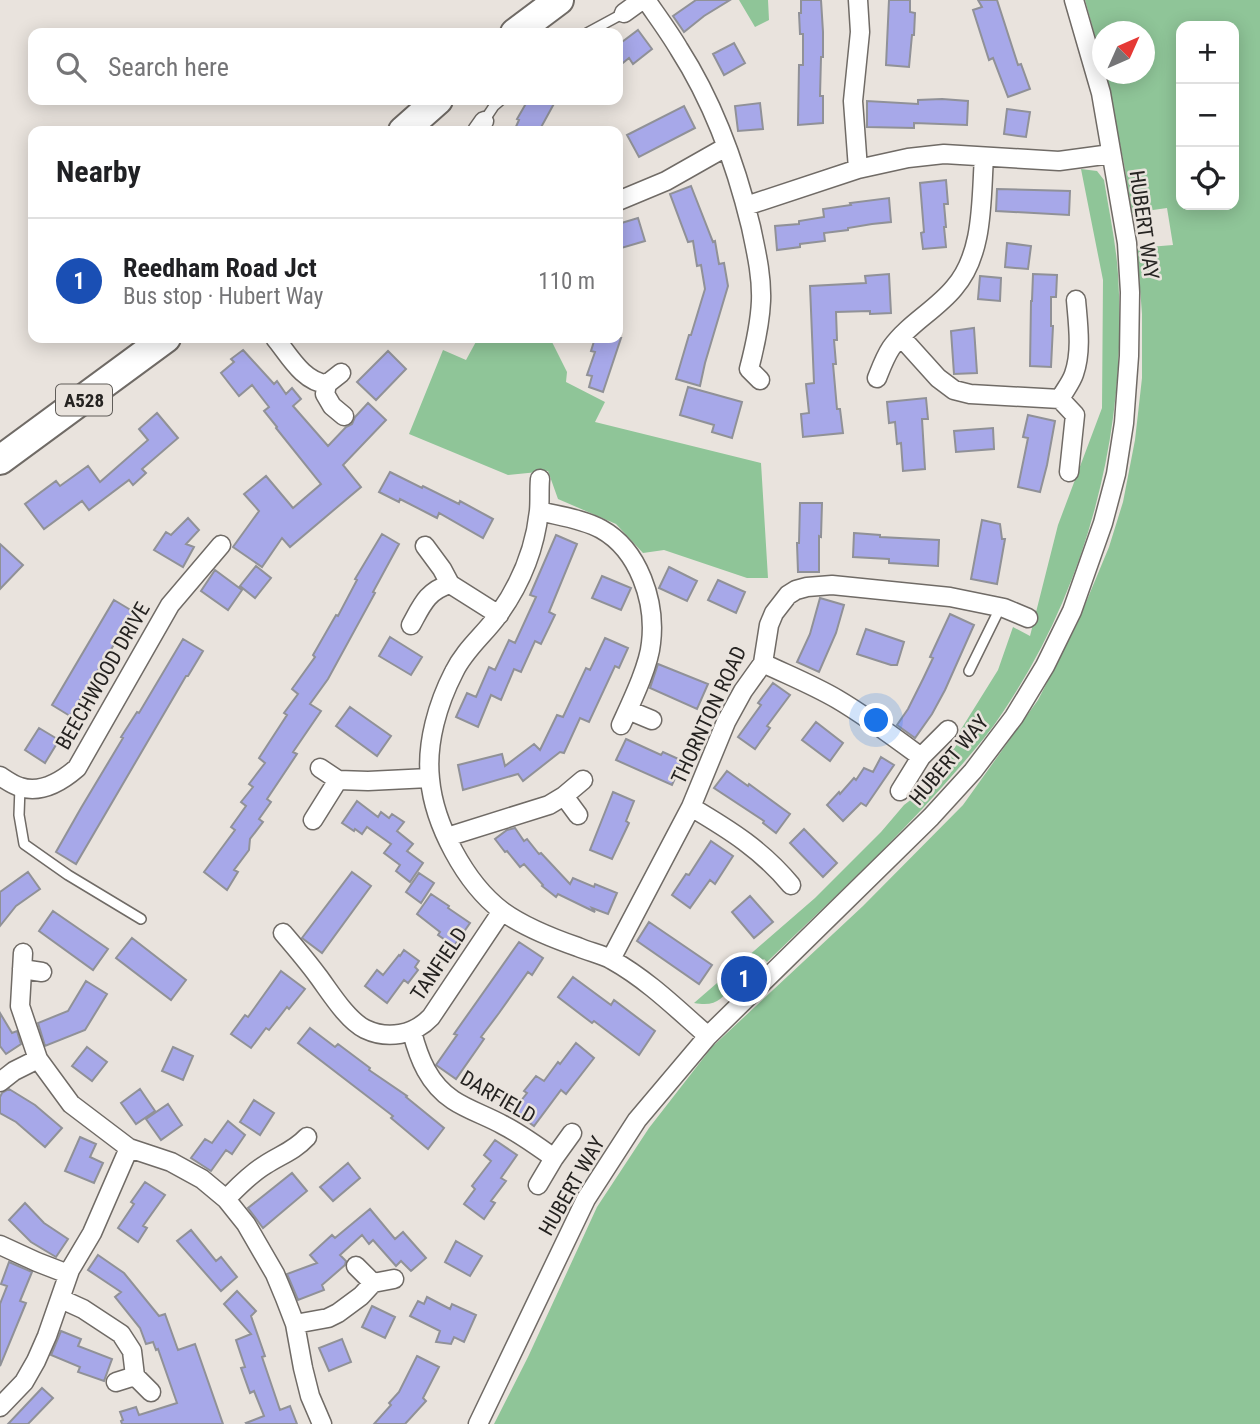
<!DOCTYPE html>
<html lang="en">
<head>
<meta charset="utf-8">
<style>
	:root { --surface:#fff; --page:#f6f6f6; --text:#202124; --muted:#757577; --line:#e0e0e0; --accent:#7249c1 }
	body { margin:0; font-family:"Roboto Condensed",sans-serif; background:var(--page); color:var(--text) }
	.controls { position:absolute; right:21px; top:21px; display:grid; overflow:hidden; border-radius:14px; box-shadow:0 4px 18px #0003 }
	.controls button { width:63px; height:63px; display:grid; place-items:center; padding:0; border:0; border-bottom:2px solid var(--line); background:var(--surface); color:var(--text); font:35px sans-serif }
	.compass { position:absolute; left:1092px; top:21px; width:63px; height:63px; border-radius:50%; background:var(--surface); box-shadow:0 4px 18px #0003; rotate:45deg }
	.you { position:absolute; left:877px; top:721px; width:24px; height:24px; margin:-18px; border:5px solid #fff; border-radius:50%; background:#1a73e8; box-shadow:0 0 0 10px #1a73e833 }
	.badge { display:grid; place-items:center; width:46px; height:46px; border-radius:50%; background:var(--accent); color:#fff; font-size:23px; font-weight:700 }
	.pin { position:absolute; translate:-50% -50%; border:4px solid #fff; box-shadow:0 2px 7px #0006 }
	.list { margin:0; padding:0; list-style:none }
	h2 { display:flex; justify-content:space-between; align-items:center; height:91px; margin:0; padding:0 28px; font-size:30px }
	h2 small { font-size:23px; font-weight:400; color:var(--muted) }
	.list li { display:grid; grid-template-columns:46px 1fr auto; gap:21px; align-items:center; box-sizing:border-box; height:126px; padding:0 28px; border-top:2px solid var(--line) }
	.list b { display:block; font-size:26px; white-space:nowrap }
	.list p { margin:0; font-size:23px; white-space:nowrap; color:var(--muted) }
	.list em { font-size:23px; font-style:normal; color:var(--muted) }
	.icon { flex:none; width:38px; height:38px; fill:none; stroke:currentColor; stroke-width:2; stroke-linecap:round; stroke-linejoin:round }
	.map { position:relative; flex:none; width:1260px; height:1424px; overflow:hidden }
	.search { position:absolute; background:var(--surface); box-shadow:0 4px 18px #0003; left:28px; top:28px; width:595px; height:77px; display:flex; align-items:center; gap:18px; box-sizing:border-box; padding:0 24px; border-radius:14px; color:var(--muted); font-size:26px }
	.panel { position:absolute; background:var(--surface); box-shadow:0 4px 18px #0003; left:28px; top:126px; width:595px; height:217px; border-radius:14px }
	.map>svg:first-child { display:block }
</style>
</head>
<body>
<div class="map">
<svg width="1260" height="1424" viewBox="0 0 1260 1424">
	<rect width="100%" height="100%" fill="#e9e3dd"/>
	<!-- green -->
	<path fill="#8fc598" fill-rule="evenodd" d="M739 0H768L769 20 755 27Z
		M1085 0H1260V1424H494L528 1357 597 1207 649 1128 712 1047 863 906 963 805 1038 700 1077 624 1109 547 1123 502 1135 440 1142 378V314L1137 248 1173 245 1167 208 1132 213 1124 164 1106 74H1144V32H1102V61ZM1181 26H1234V205H1181Z
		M1081 169 1097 171 1104 180C1109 211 1116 243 1118 274 1128 427 1089 584 1003 712 986 738 964 762 943 786 888 848 827 904 767 962L764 959 749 971 746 969 734 980 736 984C720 999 717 1007 694 1003L815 898 881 832 904 805 925 789 958 743 960 731 998 670 1013 627 1030 636 1058 525 1102 408 1103 280Z
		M478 338H550L567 372 566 382 605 402 595 422 761 463 768 578H747L664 550 643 553 616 524 558 499 548 471 508 475 409 434 443 350 466 360Z"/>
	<!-- building -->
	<path fill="#a7a8e9" stroke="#909197" stroke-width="2" d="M696 0H730L704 16 684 32 673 16Z
		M801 0H821L823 32V57H821L820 96H823V123L798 125 799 65H803V34H800L799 13H801Z
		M889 0H910V12L915 13 914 35H912L909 67 886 65Z
		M978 0H997L1018 65 1021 64 1030 89 1008 97 993 58 989 60 973 10 982 7Z
		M638 30 652 49 633 64 629 58 618 67V45Z
		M734 43 745 63 724 75 713 54Z
		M942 99 968 101 967 125 914 123V128L867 127V101L918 104V100Z
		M528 100H556L539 131H514L519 120 517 119Z
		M760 103 763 129 738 131 735 106Z
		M684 106 695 128 639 157 627 135Z
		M1007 109 1030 112 1026 137 1004 134Z
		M946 180 948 204H944L946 227H944L946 247 923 249 921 233 924 232 920 183Z
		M691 186 713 242 715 241 719 264 724 263 728 286 705 363 700 386 676 379 689 335H691L705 289 701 265 697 266 693 241 688 242 670 194Z
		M997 189 1070 191 1069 215 996 211Z
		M889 198 891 222 872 224 848 228V230L824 233 825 241 800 244V247L777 250 775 226 799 224V221L824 217 823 209 851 205 850 203Z
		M638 218 645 241 618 249V224Z
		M1007 243 1031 246 1028 269 1005 267Z
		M889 274 891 313 870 314V311L836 312 837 340H834L836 364H833L837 409H840L843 433 803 437 801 414 809 413 806 384 814 383 810 286 866 283 865 276Z
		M1033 274 1057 275 1056 297H1051V326H1053L1051 367 1030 366 1031 301H1032Z
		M980 276 1001 278 1000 301 978 299Z
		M974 328 977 373 954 374 951 331Z
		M595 338H621L603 392 589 387 592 376 587 375 595 352 591 351Z
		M243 350 274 384 277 381 286 394 292 388 301 399 293 406 328 446 346 427 352 424 355 417 368 403 386 420 343 465 361 487 290 547 282 538 262 567 233 547 259 511 244 494 266 476 293 508 321 484 276 428 277 427 264 411 269 407 252 385 239 396 221 373 234 362 231 359Z
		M388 351 406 369 376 400 357 382Z
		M688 387 742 402 732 438 712 432 714 425 680 415Z
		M926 398 928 419H922L925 469 903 471 901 443 897 444 895 422 889 423 887 402Z
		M157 413 178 438 142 469 146 473 133 485 129 480 89 510 82 501 44 529 25 504 56 481 60 486 88 466 100 482 148 440 139 429Z
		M1028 415 1055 421 1047 465 1040 492 1018 487 1028 438 1023 437Z
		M993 428 994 449 956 452 954 431Z
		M390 472 422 488 423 486 459 504 460 501 493 519 483 538 439 513 437 518 400 499 399 502 379 492Z
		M800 503H822L821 537 819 536V572H798L797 543H799Z
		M188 518 199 530 186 544 194 547 183 567 154 550 166 532 171 535Z
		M982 520 1000 524 1002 539H1005L997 584 971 579Z
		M854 533 880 535V537L939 540 938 566 889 563V559L853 557Z
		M382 534 399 544 373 592 375 593 328 679 310 704 321 711 293 752 297 754 267 799 271 802 259 819 263 822 250 839 249 850 234 870 238 872 227 890 204 872 235 830 231 827 246 806 241 802 253 787 249 784 265 763 259 758 287 715 284 713 298 694 292 689 315 657 313 655 336 615 338 616 357 580 355 579Z
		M556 535 577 544 549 612 555 615 541 644 535 641 521 672 514 669 501 700 491 695 478 727 456 717 467 693 476 697 489 667 495 670 509 640 515 643 536 597 530 595Z
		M0 544 23 565 0 589Z
		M256 566 271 578 255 598 240 586Z
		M669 567 697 581 687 601 659 588Z
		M215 570 242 590 228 610 201 591Z
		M602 576 631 588 621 610 592 598Z
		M718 580 745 592 736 613 708 600Z
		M820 598 844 605 836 633 819 672 797 662 810 634Z
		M114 600 134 612 70 716 52 705Z
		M950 614 974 625 945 690 932 714 915 738 897 725 908 709 923 679 933 658 930 657Z
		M866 629 904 642 897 665H891L857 654Z
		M390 637 422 657 411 675 379 656Z
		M605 638 628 648 619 668 615 666 589 722 580 718 564 753 560 752 523 781 518 774 463 790 458 765 502 754 505 766 534 744 540 750 557 715 563 717 586 668 590 670Z
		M183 639 203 651 188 676H186L76 864 56 852 81 808 123 738 121 737 137 712 139 713Z
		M658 664 708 684 697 709 650 688Z
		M773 683 790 695 767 726 770 728 755 749 738 737 761 705 758 703Z
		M350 707 391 736 377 756 336 726Z
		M816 722 843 743 830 761 802 740Z
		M39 728 59 740 45 763 25 750Z
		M626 739 661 755 663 752 683 761 672 785 616 760Z
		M881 757 894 765 866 806 861 803 843 821 827 805 839 792 840 794 854 778 856 780 864 768 873 772Z
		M727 771 748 786 749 784 790 814 776 833 763 823 764 821 714 788Z
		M613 792 634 801 626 821 629 823 612 859 590 850Z
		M357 801 378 817 381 812 389 818 392 814 404 822 397 831 413 844 407 851 423 863 410 882 396 871 400 865 384 853 391 844 367 827 362 834 355 829 354 831 342 823Z
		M515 828 524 841 527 839 539 854 541 853 570 884 573 878 594 887 595 884 617 893 608 914 592 908 595 912 558 894 556 897 542 886 543 885 524 864 520 867 507 851 505 852 495 839 507 830Z
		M804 829 837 863 823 877 790 843Z
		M711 841 733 856 715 884 710 880 690 908 672 895 686 874 689 875Z
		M28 872 40 889 16 906 0 926V892Z
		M352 872 371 886 322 953 302 938Z
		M419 873 434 883 421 903 406 892Z
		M431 894 449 906 448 908 470 923 454 946 438 935 440 932 417 914Z
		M750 896 773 922 754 938 732 912Z
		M53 911 108 949 93 970 39 931Z
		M649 922 712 965 699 984 637 941Z
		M132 938 186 980 171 1000 116 958Z
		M519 942 543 958 532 975 528 972 499 1013 481 1037 484 1039 456 1079 436 1065 457 1035 454 1034Z
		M404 950 419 961 415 967 418 970 408 983 404 980 387 1003 365 986 377 970 383 975 399 955 400 956Z
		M281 971 305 989 289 1009 287 1007 269 1030 266 1028 251 1048 231 1034 245 1015 248 1017Z
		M573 977 611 1005 614 1000 655 1031 639 1055 594 1021 592 1023 558 997Z
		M86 981 107 994 85 1030 45 1046 38 1023 68 1011Z
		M0 1013 12 1033 17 1031 21 1044 6 1054 0 1046Z
		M310 1028 335 1047 338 1044 370 1068 369 1070 407 1096 406 1097 444 1128 428 1149 391 1118 393 1116 298 1043Z
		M576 1043 594 1058 566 1094 561 1090 534 1126 513 1111 527 1093 524 1091 536 1076 544 1081 558 1062 560 1064Z
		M87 1047 107 1062 92 1081 72 1066Z
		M173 1047 193 1056 183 1080 162 1071Z
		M9 1089 35 1105 62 1128 45 1147 16 1122 0 1113V1097L2 1093Z
		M140 1089 155 1111 136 1124 121 1103Z
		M254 1100 274 1113 260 1135 240 1122Z
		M168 1104 182 1125 161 1140 146 1119Z
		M228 1121 245 1135 232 1154 226 1150 211 1171 191 1158 205 1139 212 1143Z
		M80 1137 96 1144 90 1157 103 1163 94 1183 65 1171Z
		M495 1140 517 1155 501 1178 506 1181 491 1201 495 1203 484 1219 464 1204 475 1189 472 1186 491 1161 484 1155Z
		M348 1163 360 1178 333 1201 320 1187Z
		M292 1173 307 1191 263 1228 248 1208Z
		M145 1182 165 1195 143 1226 147 1228 138 1242 118 1228 134 1204 131 1202Z
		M25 1203 44 1223 68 1239 56 1257 31 1242 9 1220Z
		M370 1209 395 1239 403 1232 426 1258 411 1271 401 1261 396 1266 373 1240 369 1244 362 1235 340 1255 346 1261 345 1265 322 1285 324 1290 298 1300 287 1274 317 1263 310 1255 332 1235 335 1238Z
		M191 1230 216 1261 221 1257 237 1277 221 1291 177 1241Z
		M456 1241 482 1256 470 1276 445 1262Z
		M98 1255 124 1273 159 1316 165 1314 178 1350 195 1344 223 1424H122L121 1421 123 1420 120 1412 136 1407 139 1415 177 1403 158 1349 156 1350 153 1342 146 1344 140 1328 115 1297 121 1292 88 1270Z
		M9 1262 32 1272 20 1301 26 1303 0 1366V1304L7 1286 1 1284Z
		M237 1291 256 1311 251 1316 265 1356 262 1357 280 1410 290 1406 297 1424H247L246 1423 264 1416 254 1391 250 1393 241 1368 245 1367 236 1340 251 1334 224 1304Z
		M427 1297 450 1309 452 1304 476 1315 464 1342 454 1337 451 1344 436 1342 440 1331 410 1316 418 1301 424 1304Z
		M372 1306 395 1317 385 1338 362 1327Z
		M61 1331 81 1339 78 1346 112 1359 104 1381 78 1372 80 1367 51 1355Z
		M342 1339 351 1362 329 1371 319 1348Z
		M417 1356 439 1367 423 1398 426 1401 405 1424H374L391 1405 389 1403 399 1392Z
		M42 1388 53 1398 28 1424H8Z"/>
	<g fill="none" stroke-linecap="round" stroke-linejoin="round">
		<!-- service casing -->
		<g stroke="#706b66" stroke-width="12">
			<path id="service" d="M587 33 624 13
				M484 121 494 106 501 100
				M969 671 1000 608
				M20 787 19 815 24 844 68 875 141 919"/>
		</g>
		<!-- minor casing -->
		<g stroke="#706b66" stroke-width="21">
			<path id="minor" d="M646 0C657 16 669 32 679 49 713 102 736 165 751 227 756 251 762 276 761 301 760 325 755 346 749 369L760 380
				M858 0 860 32 853 101 858 169
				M624 13 642 0
				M477 131 484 121
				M618 201 666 181 726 147
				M746 206 858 169 908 158 944 154 1059 161 1111 154
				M901 337 938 378 954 390 970 394 1060 399 1075 415 1069 472
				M275 338C289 355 303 382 327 384L341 373
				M877 378C881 368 885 357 891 348 908 324 936 310 954 288 984 254 981 200 984 157
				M327 384 325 394 332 406 344 416
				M1060 399C1064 391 1071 383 1074 374 1082 351 1078 324 1076 300
				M540 479C539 490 540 501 539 511 535 549 521 583 499 614 485 634 465 649 454 672 438 703 426 743 430 779 434 824 465 883 502 911 524 927 552 938 578 947 589 952 602 954 612 960 648 980 678 1010 708 1036
				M539 511C559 516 583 519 601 529 639 550 656 602 651 643 649 666 631 703 621 725
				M425 546 442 569 450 584 499 615
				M411 625C422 605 427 591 450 584
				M763 663C788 675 813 685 837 699 866 716 894 737 921 757
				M628 710 652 720
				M320 768 338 780 368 781 429 778
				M0 776C6 780 13 785 20 787 41 794 62 781 77 768L170 605 221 545
				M900 791 921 757 948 730
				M564 796 578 815
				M691 807C730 830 762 850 791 885
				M313 820 338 780
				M447 837 549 805 564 796 583 780
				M283 933C295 947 307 961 318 976 330 992 347 1020 365 1029 388 1040 414 1035 431 1017L502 911
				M23 953 20 1006 38 1059 71 1104 129 1148 171 1162 202 1179 226 1199 246 1224 275 1274 285 1298 295 1324 303 1368 310 1396 322 1424
				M611 959 691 807 726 722 743 691 763 663 769 625 774 613 788 595 796 590 807 587 832 585 950 597 1004 608 1028 618
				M22 969 42 972
				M412 1032C419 1059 429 1084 453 1100 468 1110 487 1116 503 1125 521 1134 537 1146 554 1158
				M0 1082 14 1071 38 1059
				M538 1185 554 1158 572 1133
				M226 1199C238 1187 250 1174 265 1165 280 1155 294 1151 307 1137
				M0 1245 37 1262 68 1274
				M356 1266 373 1283
				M61 1299 83 1309 121 1334 132 1351 135 1376 151 1392
				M295 1324 328 1318 338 1313 361 1296 373 1283 394 1279
				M116 1382 135 1376
				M0 1407 24 1382 36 1361 47 1336 70 1270 92 1233 129 1148
				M478 1424 586 1199 637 1120 708 1036 931 817 973 771 1014 717 1045 666 1072 611 1103 523 1116 474 1124 423 1129 356 1130 292 1127 243 1101 93 1074 0"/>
		</g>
		<!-- primary casing -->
		<g stroke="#706b66" stroke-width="32">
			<path id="primary" d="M515 33 559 0
				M403 131 438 100
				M0 460 166 338"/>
		</g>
		<!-- service -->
		<use href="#service" stroke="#fff" stroke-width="9"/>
		<!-- minor -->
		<use href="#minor" stroke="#fff" stroke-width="18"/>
		<!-- primary -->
		<use href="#primary" stroke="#fff" stroke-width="28"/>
	</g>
	<g text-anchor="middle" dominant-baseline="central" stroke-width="5" stroke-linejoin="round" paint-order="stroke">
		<!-- shield labels -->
		<rect fill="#e9e3dd" stroke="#605d59" stroke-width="2" x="56" y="384.5" width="56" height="31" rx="5"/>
		<g font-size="19" font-weight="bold" fill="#252321">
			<text x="84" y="400">A528</text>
		</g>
		<!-- street labels -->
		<g font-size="21" fill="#252321" stroke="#e9e3dd">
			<text transform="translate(1144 225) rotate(82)">HUBERT WAY</text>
			<text transform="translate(103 676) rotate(-60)">BEECHWOOD DRIVE</text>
			<text transform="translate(709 715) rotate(-65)">THORNTON ROAD</text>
			<text transform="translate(949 760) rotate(-50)">HUBERT WAY</text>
			<text transform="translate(439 964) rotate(-56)">TANFIELD</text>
			<text transform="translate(498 1097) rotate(30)">DARFIELD</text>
			<text transform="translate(572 1186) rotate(-60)">HUBERT WAY</text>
		</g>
	</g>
</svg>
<div class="controls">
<button>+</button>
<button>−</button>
<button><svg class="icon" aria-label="locate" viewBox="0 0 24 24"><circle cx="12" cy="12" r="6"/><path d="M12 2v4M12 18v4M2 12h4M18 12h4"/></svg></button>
</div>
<svg class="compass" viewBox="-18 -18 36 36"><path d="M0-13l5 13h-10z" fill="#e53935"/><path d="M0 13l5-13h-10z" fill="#757577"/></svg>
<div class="you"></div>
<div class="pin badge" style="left:744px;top:979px;background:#1a4fb4">1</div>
<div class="search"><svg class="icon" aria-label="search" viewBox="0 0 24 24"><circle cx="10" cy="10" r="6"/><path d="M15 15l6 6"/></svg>Search here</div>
<section class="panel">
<h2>Nearby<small></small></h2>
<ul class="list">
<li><span class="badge" style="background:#1a4fb4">1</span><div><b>Reedham Road Jct</b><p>Bus stop · Hubert Way</p></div><em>110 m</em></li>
</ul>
</section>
</div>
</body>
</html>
